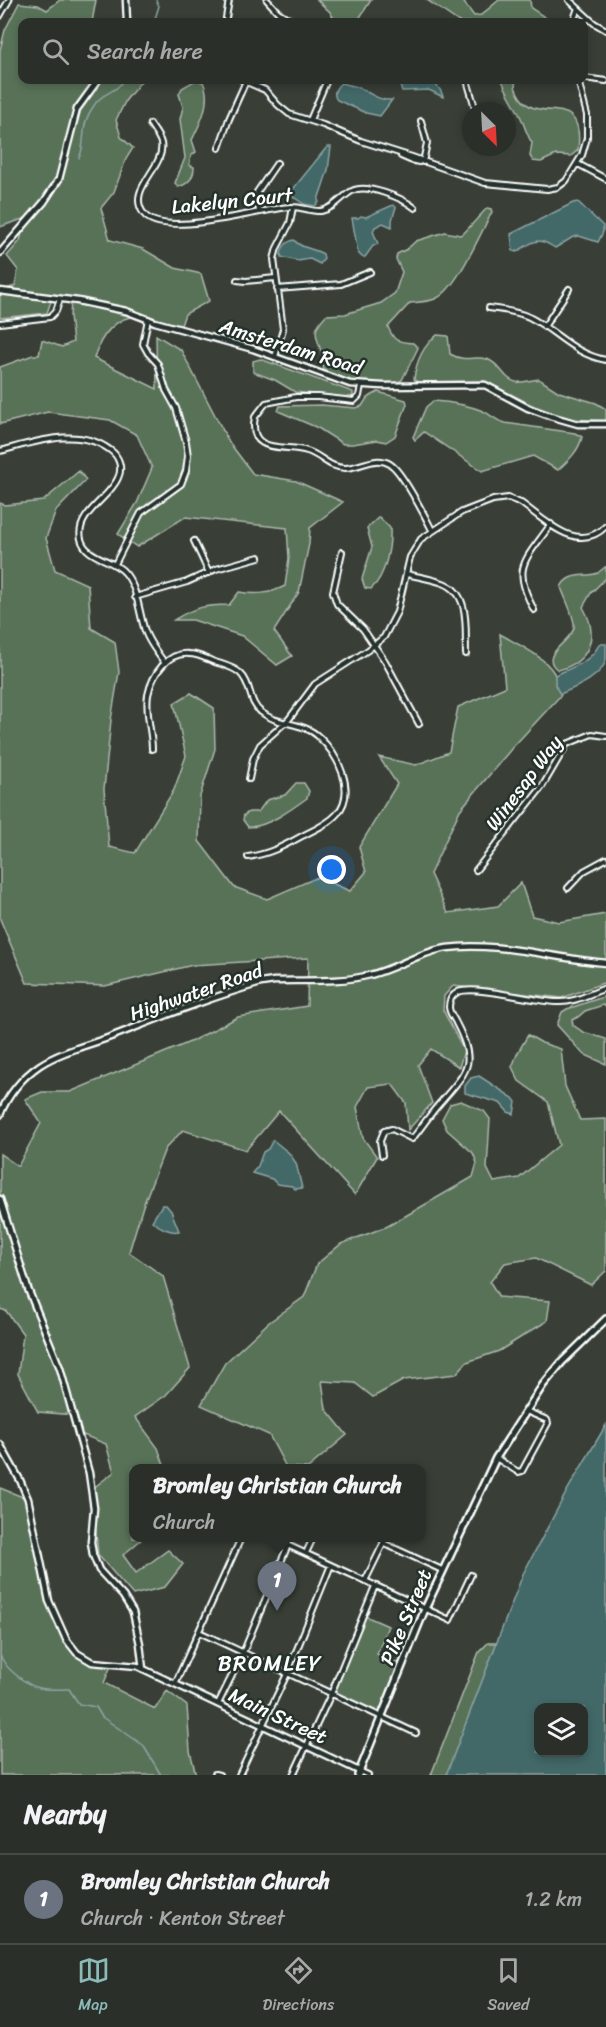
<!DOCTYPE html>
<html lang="en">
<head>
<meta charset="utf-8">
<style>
	:root { --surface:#2b2f29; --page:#373b35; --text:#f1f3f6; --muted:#a6a9a8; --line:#474a46; --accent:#8bbbb9 }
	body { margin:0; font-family:Sriracha,sans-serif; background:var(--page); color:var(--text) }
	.controls { position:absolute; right:18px; bottom:18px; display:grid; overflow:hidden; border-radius:12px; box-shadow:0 3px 9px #0003 }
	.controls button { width:54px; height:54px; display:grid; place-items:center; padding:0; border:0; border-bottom:2px solid var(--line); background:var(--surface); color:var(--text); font:30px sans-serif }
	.compass { position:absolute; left:462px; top:102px; width:54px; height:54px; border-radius:50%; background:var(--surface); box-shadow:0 3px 9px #0003; rotate:156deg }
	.you { position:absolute; left:332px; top:870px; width:21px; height:21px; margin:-15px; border:4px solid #fff; border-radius:50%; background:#1a73e8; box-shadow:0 0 0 9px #1a73e833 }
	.badge { display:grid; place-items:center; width:39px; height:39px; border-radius:50%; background:var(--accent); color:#fff; font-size:20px; font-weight:700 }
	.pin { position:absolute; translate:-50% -50px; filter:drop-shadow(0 2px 3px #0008) }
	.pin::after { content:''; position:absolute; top:32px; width:21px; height:18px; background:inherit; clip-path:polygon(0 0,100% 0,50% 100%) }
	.popup { position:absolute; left:129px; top:1464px; width:297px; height:78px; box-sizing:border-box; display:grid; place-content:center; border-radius:12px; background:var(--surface); filter:drop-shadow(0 2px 4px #0005); font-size:20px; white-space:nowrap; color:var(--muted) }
	.popup b { font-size:22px; color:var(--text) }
	.popup::after { content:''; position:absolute; left:50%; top:100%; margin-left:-12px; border:12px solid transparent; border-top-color:var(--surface) }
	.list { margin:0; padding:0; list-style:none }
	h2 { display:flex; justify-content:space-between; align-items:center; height:78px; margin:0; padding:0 24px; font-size:26px }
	h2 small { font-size:20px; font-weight:400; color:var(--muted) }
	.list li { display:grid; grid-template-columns:39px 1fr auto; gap:18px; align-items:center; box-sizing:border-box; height:90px; padding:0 24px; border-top:2px solid var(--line) }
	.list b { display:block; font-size:22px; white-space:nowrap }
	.list p { margin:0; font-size:20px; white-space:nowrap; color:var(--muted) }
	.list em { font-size:20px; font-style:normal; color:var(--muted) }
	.icon { flex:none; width:33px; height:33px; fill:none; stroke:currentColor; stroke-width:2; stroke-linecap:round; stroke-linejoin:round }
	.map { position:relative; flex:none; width:606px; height:1775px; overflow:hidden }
	.search { position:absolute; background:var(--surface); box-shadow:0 3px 9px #0003; left:18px; right:18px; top:18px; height:66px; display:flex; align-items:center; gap:15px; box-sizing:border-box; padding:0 21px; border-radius:12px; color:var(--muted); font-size:22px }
	.sheet { height:168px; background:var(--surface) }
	nav { display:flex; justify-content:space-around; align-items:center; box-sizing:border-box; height:84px; border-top:2px solid var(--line); background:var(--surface); font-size:16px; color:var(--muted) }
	nav a { display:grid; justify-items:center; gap:3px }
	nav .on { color:var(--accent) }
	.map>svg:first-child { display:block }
</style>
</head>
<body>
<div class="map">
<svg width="606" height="1775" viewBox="0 0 606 1775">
	<rect width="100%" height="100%" fill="#393f37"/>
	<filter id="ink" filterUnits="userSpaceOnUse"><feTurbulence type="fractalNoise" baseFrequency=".0167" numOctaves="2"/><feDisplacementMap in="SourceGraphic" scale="12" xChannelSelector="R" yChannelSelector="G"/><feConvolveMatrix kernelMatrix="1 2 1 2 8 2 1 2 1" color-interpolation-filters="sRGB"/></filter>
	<g filter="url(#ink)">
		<!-- green -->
		<path fill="#587258" stroke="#acb8ac" stroke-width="1.5" d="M60 0H96L92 22H22V80H145H142L126 100 116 120 121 137 133 148 126 159 114 192 101 208 110 240 143 249 175 268 201 274 209 301 185 314 180 328C168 324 152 316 139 316 115 316 100 337 94 358L157 389 156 335 181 350 229 442 253 474 296 481 343 502 310 528 309 544 299 592 274 631 292 656 277 665 242 636 193 620H174C194 607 206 605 229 605L239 592C257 595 269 594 285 586L289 558 287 528 185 517 137 547 118 534 137 503 152 468 137 435 110 420 48 412 0 424V367L33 355H39L42 340 62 347 73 342 70 316 71 301 52 298 47 313 0 318V291L15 286 18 270 7 256 20 241 26 218 0 227V50L5 30 19 3 38 5 47 10Z
			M317 0H371L357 22H336L330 12Z
			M427 0H462L474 16 481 15 499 0H530L531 8 552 22H459Z
			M196 80 203 82C212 101 201 122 192 140L196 152 191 156 189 165 194 167C194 178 189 184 178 187L175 183 185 158 180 119 183 107 179 94 182 88Z
			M502 80H516C514 87 516 90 520 97 538 126 585 88 578 150L571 156 556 155 541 162 533 161 530 156 532 143C527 135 525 128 522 120 516 106 507 94 502 80Z
			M487 208 491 209 492 212C481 232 457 289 437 298 430 302 418 302 410 303L388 327C395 343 397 341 413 343L418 348 402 380 396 383C373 383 344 385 324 371 323 366 323 361 322 356 318 335 309 333 326 315L345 314 381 303 395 293 402 272 396 259 397 254 407 249 416 241 445 232 460 235 464 233Z
			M437 335 448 336 450 354C466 363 474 355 487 359 501 364 503 379 516 382 522 383 532 380 539 379L559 392 596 403 606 409V421L572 419 556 414 534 406 485 381 417 382 414 379C416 362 423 346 437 335Z
			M260 359 353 392V395L351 398 295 392 275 380 253 372V361Z
			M378 392 406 400 407 404 395 436 386 442 377 440 353 444H343L318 428 278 411 280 406 322 405 356 408 362 406 367 398Z
			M433 401C449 402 468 405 483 411 492 415 494 420 505 423L575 433 582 437C579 451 568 461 558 470L533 456 482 471 424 432 415 440 413 437 426 407Z
			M79 471 86 480 56 511 46 538 55 570 88 585 91 628 115 642 119 672 111 720 104 789 109 847 135 853 174 790 186 756 174 703 191 693 214 708 215 749 200 796 199 841 234 887 267 899 318 877 350 891 366 872 359 847 397 784 379 757 416 765 449 752 458 707 505 687 500 634C517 644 543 655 554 673 557 679 556 687 561 695L512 748 460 810 430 874 448 913 498 906 521 883 532 916 559 922 606 914V982L562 998 453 986 444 996 443 1010 464 1051 459 1067 431 1049 418 1065 432 1103 408 1130 406 1103 392 1084 368 1087 357 1107 363 1138 377 1157 355 1195 279 1111 246 1150 183 1130 165 1149 143 1206 129 1252 163 1276 190 1368 166 1395 135 1417 158 1448 165 1468H133V1538H143L123 1555 136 1573 168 1550 183 1564 165 1587 133 1595 98 1555 92 1489 114 1472 106 1444 78 1433 74 1415 38 1412 18 1374 23 1334 6 1311 0 1309V1154L18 1166 41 1123 25 1099 42 1092H70L190 1042 238 1017 307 1006 308 958 193 965 105 986 27 983 0 919V503L5 505 43 501Z
			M379 517 390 528C391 546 386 576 371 589L365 588 362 579 372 547 367 528Z
			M606 566V578L591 593 583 607C599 635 591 662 558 670 537 655 571 642 574 628 576 619 564 597 561 587 569 571 585 578 598 573 598 572 606 567 606 566Z
			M296 783H304L309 791 307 798C292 809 266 828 248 827L243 820 244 815 249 812H258L267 800 285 795Z
			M606 996V1007L603 1005 585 1011 578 1017 572 1020 573 1025 583 1032 606 1039V1064L583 1054 557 1025 562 1012 567 1009Z
			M528 1035 542 1043 561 1049 565 1086 580 1120 606 1119V1271L591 1285 536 1258 505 1263 490 1282 499 1297 550 1301 547 1321 499 1351 467 1362 456 1374 404 1380 373 1397 355 1383 322 1381 326 1409 347 1435 308 1468 286 1467 269 1435 201 1405 225 1363 268 1323 304 1297 317 1264 341 1244 388 1226 473 1177 477 1163 473 1153 447 1130 442 1119 450 1104 461 1101 484 1111 490 1119 487 1168 494 1182 519 1178 559 1145 548 1102 519 1081 512 1067 518 1052Z
			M0 1488 28 1499 46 1594 66 1638 77 1653 92 1662 112 1663 104 1683 155 1709 167 1691 187 1706 190 1751 196 1775H0Z
			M363 1615 388 1626 377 1654 402 1665 380 1717 331 1694Z
			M488 1643H502L456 1775H431L479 1652Z"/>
		<!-- water -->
		<path fill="#436868" stroke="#8ea4a4" stroke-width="1.5" fill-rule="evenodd" d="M406 80C422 79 437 78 443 96V97L429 90 402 91 400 86 401 82Z
			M341 83C347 85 355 86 360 88 371 94 380 101 392 100L380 116 366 113 337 100C332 94 336 87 341 83Z
			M327 147H331L328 170 318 200 319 202 315 206 304 204 289 194Z
			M578 202 603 226V232L598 242 579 236 573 237 555 248C536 235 534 242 516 252L513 251 511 234 573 203Z
			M393 205 396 207 392 220V227L383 223 375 227 373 231 378 244 373 246 365 257H362L358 253 352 218H358L361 216 366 217Z
			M294 240C301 249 313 248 323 254L324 259 320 264 310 259 298 261 281 257C281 249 285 242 294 240Z
			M599 644H606C606 649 606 655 606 659 603 677 574 688 560 694L555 685V675C571 668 593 661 599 644Z
			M479 1076 513 1098 516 1102 514 1114 508 1112 500 1103 465 1093V1086L471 1078Z
			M273 1140 289 1153 296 1163 302 1188 295 1189 292 1186 277 1184 272 1179 252 1173 258 1166 263 1152 268 1149Z
			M162 1205H166L171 1211 179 1231C170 1233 159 1227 152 1221Z
			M606 1425V1775H446L523 1574 568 1489ZM538 1708H584V1752H538Z"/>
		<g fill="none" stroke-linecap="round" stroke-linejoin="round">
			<!-- stream -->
			<path stroke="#8ea4a4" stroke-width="1.5" d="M154 22 159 6 156 0
				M79 158C85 146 82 133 86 121 88 115 92 108 95 104 103 92 118 92 123 80
				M0 227 10 223
				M0 1655C4 1664 8 1668 15 1674 35 1691 44 1690 69 1689L79 1704 96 1707 102 1717 143 1745 161 1775"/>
			<!-- minor casing -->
			<g stroke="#fff" stroke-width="8">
				<path id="minor" d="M267 0 278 12 294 22
					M569 0 594 23 606 30
					M0 16 9 0
					M226 18 229 0
					M573 22 578 8
					M576 22 589 19
					M584 78 606 81
					M242 80 265 90 278 105 289 114 323 125 361 141 412 157 485 183 547 189 558 187 566 181 582 155 587 138V115L578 80
					M467 80 476 111
					M310 120 327 80
					M421 121 427 143 423 162
					M150 124C154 130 159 136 161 143 166 168 125 189 144 214 162 239 261 209 290 207 301 206 311 212 321 211 335 208 341 197 352 191 366 183 403 198 415 208
					M219 148 229 119 246 81
					M401 156 410 160 419 162
					M578 164 606 179
					M259 212 257 192 277 163
					M237 280 246 281 275 278
					M277 289 341 284 370 272
					M489 308C502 310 517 311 529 317 557 331 573 354 606 360
					M0 323 50 317 56 311 60 299
					M544 327 569 289
					M275 357 283 329 274 259 277 248 290 223 293 207
					M361 385 359 396 354 401 318 397H296L266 403 255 417C247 456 287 444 307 451 321 455 329 468 345 468 360 468 375 455 390 464 401 470 425 516 432 530
					M0 451C35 442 79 426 110 450 119 456 123 468 118 478 110 498 75 514 81 539 86 559 115 559 126 574 138 590 139 613 145 631 149 643 157 652 164 662
					M194 541 209 573
					M342 552 333 592 337 604 363 629 385 661 419 724
					M115 564 141 513 181 484 186 471 188 456 186 442 176 408 166 390 158 364 148 353 143 344 148 319
					M407 574C419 577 432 579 443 583 471 593 465 630 466 654
					M135 597 187 582 216 569 259 557
					M534 610C511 566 525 561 551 524
					M152 749C152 731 145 713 148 695 152 675 167 652 189 654 198 654 207 659 215 662 224 665 233 667 240 673 252 684 248 702 261 712 278 726 303 721 319 737 338 755 357 791 337 814 328 824 314 830 302 836 284 846 269 854 248 857
					M249 779 253 759 260 745 289 719 315 684 368 650 384 637 397 612 410 557 421 539 462 512 493 500 508 498 521 503C545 520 578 555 606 526
					M476 870 542 787 567 744 592 734 606 736
					M568 888 584 871 606 859
					M382 1155 380 1141 384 1131 392 1129 412 1139C422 1127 430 1114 440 1103 467 1071 478 1065 456 1023 454 1018 449 1013 449 1007 449 1000 452 995 458 992 477 985 535 1002 558 1002 574 1003 591 993 606 988
					M496 1458 518 1472 522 1471 548 1423 547 1420 526 1411
					M272 1538 450 1620 471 1575
					M383 1543 442 1570
					M306 1553 313 1538
					M365 1581 386 1538
					M199 1632 416 1733
					M175 1684 241 1538
					M218 1704 243 1653 288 1545
					M359 1771 368 1775
					M215 1774 219 1775
					M239 1775 287 1674 331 1565
					M293 1775 331 1694 375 1586"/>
			</g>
			<!-- tertiary casing -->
			<g stroke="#fff" stroke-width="9">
				<path id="tertiary" d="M126 0 127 22
					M0 253 44 202 59 179 77 109 98 80
					M0 291 78 301 126 311 155 322 253 349 350 384 383 386 485 385 528 408 550 416 578 424H606
					M0 1115C7 1096 22 1077 40 1065 62 1051 89 1045 113 1036 162 1017 211 997 261 983L274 981C305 980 339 983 370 975 396 969 419 952 447 948 496 941 557 959 606 963
					M0 1199 28 1289 60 1368 89 1473 94 1508 91 1542 93 1555 99 1570 123 1596 133 1612 140 1644 143 1669
					M0 1444 20 1480 28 1499 49 1601 66 1639 77 1653 92 1662 137 1666 359 1771"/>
			</g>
			<!-- secondary casing -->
			<g stroke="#fff" stroke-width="10">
				<path id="secondary" d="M358 1775 425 1609 496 1458 543 1385 562 1362 606 1319"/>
			</g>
			<!-- minor -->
			<use href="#minor" stroke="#26332d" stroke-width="4"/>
			<!-- tertiary -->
			<use href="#tertiary" stroke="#26332d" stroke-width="4.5"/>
			<!-- secondary -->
			<use href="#secondary" stroke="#26332d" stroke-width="5"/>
		</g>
	</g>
	<g text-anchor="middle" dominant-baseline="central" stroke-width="5" stroke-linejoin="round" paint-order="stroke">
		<!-- street labels -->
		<g font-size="20" fill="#fff" stroke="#26332d">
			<text transform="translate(232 201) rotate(-6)">Lakelyn Court</text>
			<text transform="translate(291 347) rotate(17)">Amsterdam Road</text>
			<text transform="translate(524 783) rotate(-53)">Winesap Way</text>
			<text transform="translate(196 992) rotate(-19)">Highwater Road</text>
			<text transform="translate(406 1617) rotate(-67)">Pike Street</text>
			<text transform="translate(278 1716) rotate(25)">Main Street</text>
		</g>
		<!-- quarter labels -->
		<g font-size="22" letter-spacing="1.5" fill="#fff" stroke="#26332d">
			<text x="270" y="1663">BROMLEY</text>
		</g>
	</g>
</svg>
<div class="controls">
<button><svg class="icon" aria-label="layers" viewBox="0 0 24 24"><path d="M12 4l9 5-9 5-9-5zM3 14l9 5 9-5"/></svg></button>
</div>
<svg class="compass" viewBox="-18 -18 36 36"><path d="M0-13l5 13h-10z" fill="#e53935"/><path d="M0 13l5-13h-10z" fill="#a6a9a8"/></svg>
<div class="you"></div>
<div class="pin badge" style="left:277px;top:1611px;background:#6b7280">1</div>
<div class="popup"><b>Bromley Christian Church</b>Church</div>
<div class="search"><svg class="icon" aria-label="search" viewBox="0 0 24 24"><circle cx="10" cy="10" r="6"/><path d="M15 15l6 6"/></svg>Search here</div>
</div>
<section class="sheet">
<h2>Nearby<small></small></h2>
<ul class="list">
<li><span class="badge" style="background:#6b7280">1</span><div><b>Bromley Christian Church</b><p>Church · Kenton Street</p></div><em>1.2 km</em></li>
</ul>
</section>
<nav>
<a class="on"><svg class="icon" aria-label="map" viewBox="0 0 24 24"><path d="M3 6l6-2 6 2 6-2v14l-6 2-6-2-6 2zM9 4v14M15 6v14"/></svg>Map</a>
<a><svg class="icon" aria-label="directions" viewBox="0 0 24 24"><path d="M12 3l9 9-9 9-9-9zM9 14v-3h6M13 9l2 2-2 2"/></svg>Directions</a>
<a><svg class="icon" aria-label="saved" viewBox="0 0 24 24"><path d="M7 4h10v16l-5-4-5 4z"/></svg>Saved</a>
</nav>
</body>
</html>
